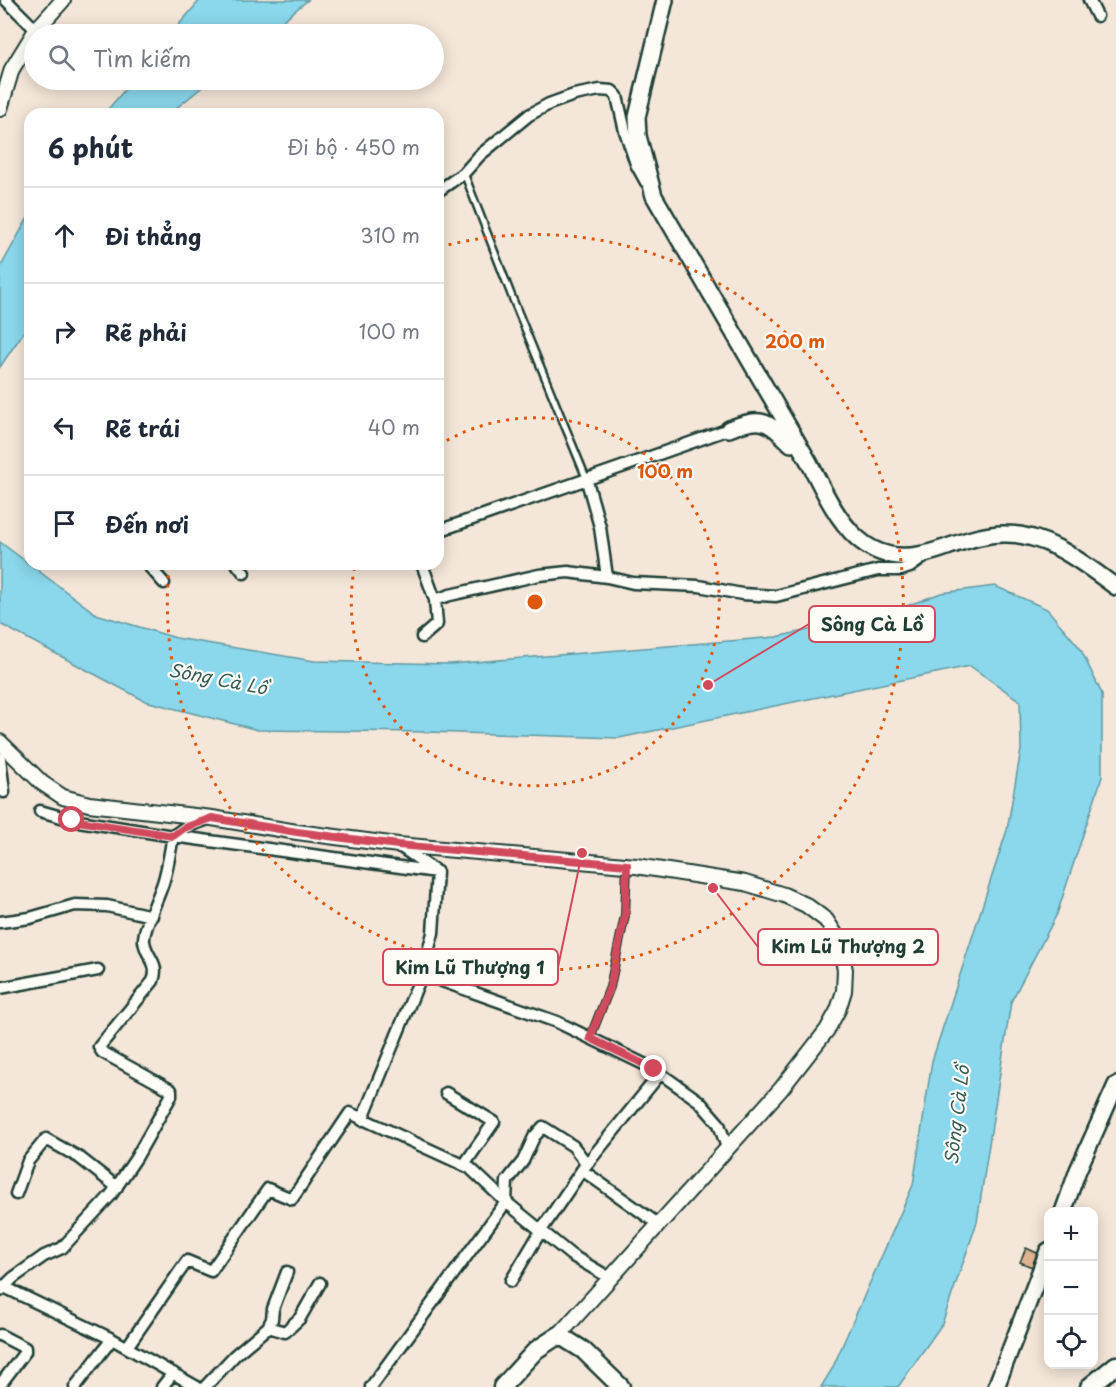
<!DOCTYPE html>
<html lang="vi">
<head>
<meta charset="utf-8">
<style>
	:root { --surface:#fff; --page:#f2f2f3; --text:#1f2937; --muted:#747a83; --line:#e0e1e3 }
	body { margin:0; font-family:"Playpen Sans",sans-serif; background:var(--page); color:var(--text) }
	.controls { position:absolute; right:18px; bottom:18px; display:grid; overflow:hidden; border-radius:12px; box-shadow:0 3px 15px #0003 }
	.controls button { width:54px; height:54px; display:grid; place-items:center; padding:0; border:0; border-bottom:2px solid var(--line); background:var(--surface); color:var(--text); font:30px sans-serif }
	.stop { position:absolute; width:18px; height:18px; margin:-14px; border:4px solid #d1495b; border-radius:50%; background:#fff }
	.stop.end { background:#d1495b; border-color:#fff; box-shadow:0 2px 6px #0008 }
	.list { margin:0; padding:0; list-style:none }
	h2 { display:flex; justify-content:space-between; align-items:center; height:78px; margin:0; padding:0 24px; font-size:26px }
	h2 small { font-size:20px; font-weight:400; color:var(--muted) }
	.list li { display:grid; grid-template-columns:39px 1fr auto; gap:18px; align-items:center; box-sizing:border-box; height:96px; padding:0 24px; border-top:2px solid var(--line) }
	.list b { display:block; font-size:22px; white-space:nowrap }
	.list em { font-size:20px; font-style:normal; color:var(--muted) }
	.icon { flex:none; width:33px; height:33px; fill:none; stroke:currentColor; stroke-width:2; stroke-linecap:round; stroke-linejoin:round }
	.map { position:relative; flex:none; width:1116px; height:1387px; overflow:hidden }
	.search { position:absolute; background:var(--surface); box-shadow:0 3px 15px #0003; left:24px; top:24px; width:420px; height:66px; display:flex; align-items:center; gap:15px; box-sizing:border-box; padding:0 21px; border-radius:33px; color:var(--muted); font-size:22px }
	.panel { position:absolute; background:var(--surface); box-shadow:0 3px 15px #0003; left:24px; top:108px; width:420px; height:462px; border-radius:18px }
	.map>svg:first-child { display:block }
</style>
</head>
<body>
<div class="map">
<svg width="1116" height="1387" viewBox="0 0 1116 1387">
	<rect width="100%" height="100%" fill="#f4e6d8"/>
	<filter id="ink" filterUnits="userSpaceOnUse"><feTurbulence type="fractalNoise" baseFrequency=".0167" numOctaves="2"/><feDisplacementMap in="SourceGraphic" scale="12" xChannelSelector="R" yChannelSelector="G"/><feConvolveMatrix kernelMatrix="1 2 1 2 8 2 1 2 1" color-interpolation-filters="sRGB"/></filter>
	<g filter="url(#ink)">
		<!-- water -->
		<path fill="#8bd7eb" stroke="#6099a2" stroke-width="1.5" d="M200 0H308L266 34H171Z
			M133 80H211L169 114H104Z
			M30 214V323L0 367V268Z
			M0 542 96 614 176 638 314 661 450 664 776 637 891 612 941 593 995 586 1047 609 1080 648 1102 694V777L1057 914 1011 1002 977 1222 942 1324 898 1387H821L832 1369 913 1185 932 1061 1007 830 1021 750 1020 701 970 666 619 738 427 732 258 730 145 701 0 624Z"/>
		<!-- building -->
		<path fill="#dfb490" stroke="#1f3d34" stroke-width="1.5" d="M1026 1248 1037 1253 1032 1267 1020 1262Z"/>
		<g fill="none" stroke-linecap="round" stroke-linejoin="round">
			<!-- service casing -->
			<g stroke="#1f3d34" stroke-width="10">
				<path id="service" d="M464 173 512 297 587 480
					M590 1038 610 987 625 915 627 865"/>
			</g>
			<!-- minor casing -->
			<g stroke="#1f3d34" stroke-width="15">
				<path id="minor" d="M6 0 36 30
					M1089 0 1097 16
					M438 191 464 173 480 155 529 115 549 104 574 95 600 90 612 91 617 96 625 131 636 164 646 182
					M438 531C535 497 632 464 729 429
					M147 564 164 583
					M237 564 244 573
					M607 577 633 583 699 586 742 594 776 596 878 570H901L910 567 927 555
					M435 600 450 595 539 575 568 572 607 577 600 527 587 481
					M422 637 437 624 435 600 422 564
					M0 758 4 792
					M40 811 72 820 173 836 437 872
					M398 845 434 870
					M0 922 30 918 75 905 107 906 152 916
					M422 974 557 1022 654 1069 699 1101 719 1124 727 1148
					M0 988 98 970
					M446 1093 494 1122 464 1165
					M362 1120 422 974 433 933 437 872
					M582 1170 658 1224
					M16 1194 28 1161 46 1139 80 1158 117 1187
					M511 1281 542 1229 582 1170 660 1074
					M0 1285 112 1339 197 1387
					M0 1291 13 1278 44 1256 62 1248 111 1195 136 1158 171 1096V1090L102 1052 99 1047 153 981C160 962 146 958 144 941 143 929 159 896 163 883 168 868 170 851 173 836L184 828 208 819
					M268 1327 285 1332 300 1318 320 1283
					M0 1335 25 1348V1352L0 1385
					M127 1347 187 1261 211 1271 268 1189 292 1199 350 1113 470 1168 506 1202 571 1255 610 1278
					M75 1387 112 1339
					M162 1387 173 1373
					M205 1387 235 1355 268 1327 272 1319 273 1309 287 1272
					M371 1387 506 1202 507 1181 523 1161 534 1137 543 1127 573 1146 587 1164"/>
			</g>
			<!-- tertiary casing -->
			<g stroke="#1f3d34" stroke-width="18">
				<path id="tertiary" d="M0 109 12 69 36 30 63 0
					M0 742 42 783 63 797 89 804 212 818 297 832 398 845 636 866 745 883 784 895 806 905 826 920 839 940 845 970 844 991 838 1010 827 1030 781 1089 559 1335"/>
			</g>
			<!-- secondary casing -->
			<g stroke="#1f3d34" stroke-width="20">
				<path id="secondary" d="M665 0 637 117 638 136 654 196 809 462C837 518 862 574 935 551 957 544 983 533 1006 534 1048 534 1084 564 1116 587
					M729 429C762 416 767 420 791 444
					M1063 1212 1078 1170 1116 1085
					M996 1387 1048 1251"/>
			</g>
			<!-- primary casing -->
			<g stroke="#1f3d34" stroke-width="21">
				<path id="primary" d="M502 1387 536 1350 559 1335 583 1350 621 1387
					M1089 1387 1116 1365"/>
			</g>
			<!-- service -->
			<use href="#service" stroke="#fdfcf7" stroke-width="5"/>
			<!-- minor -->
			<use href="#minor" stroke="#fdfcf7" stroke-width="10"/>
			<!-- tertiary -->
			<use href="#tertiary" stroke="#fdfcf7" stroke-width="14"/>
			<!-- secondary -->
			<use href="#secondary" stroke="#fdfcf7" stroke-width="15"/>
			<!-- primary -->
			<use href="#primary" stroke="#fdfcf7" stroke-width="16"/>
		</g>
	</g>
	<g fill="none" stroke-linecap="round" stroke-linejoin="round" filter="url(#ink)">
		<!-- route -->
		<path stroke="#d1495b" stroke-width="8" d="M72 820 173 836 184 828 212 818 297 832 398 845 627 865 625 915 610 987 590 1038 654 1069"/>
	</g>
	<!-- distance rings -->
	<g fill="none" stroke="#de580e" stroke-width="3" stroke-dasharray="3 6">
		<path d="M439 445A184 184 0 1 1 355 565"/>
		<path d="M440 247A368 368 0 1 1 169 567"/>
	</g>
	<g text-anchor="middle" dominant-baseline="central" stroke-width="4.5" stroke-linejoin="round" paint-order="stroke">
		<!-- water labels -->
		<g font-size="18" font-style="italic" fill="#355c59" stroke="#fdfcf7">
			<text transform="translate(218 678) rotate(11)">Sông Cà Lồ</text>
			<text transform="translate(956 1115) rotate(-83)">Sông Cà Lồ</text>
		</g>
	</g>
	<circle cx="535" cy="602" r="9" fill="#de580e" stroke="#fdfcf7" stroke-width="3"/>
	<g font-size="18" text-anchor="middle" font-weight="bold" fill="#de580e" stroke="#fdfcf7" stroke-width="4.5" stroke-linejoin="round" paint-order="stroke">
		<text x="795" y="348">200 m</text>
		<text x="665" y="478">100 m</text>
	</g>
	<!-- callouts -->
	<path fill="none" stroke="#d1495b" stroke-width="2" d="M708 685L809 624M713 888L758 947M582 853L558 967"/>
	<g fill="#d1495b" stroke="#fdfcf7" stroke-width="2">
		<circle cx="708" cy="685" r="6"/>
		<circle cx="713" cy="888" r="6"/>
		<circle cx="582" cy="853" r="6"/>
	</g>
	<g fill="#fdfcf7" stroke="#d1495b" stroke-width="2">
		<rect x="809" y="606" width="126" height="36" rx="6"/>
		<rect x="758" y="929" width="180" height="36" rx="6"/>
		<rect x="383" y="949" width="175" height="36" rx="6"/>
	</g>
	<g font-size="18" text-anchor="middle" font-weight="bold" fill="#1f3d34">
		<text x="872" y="631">Sông Cà Lồ</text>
		<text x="848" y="953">Kim Lũ Thượng 2</text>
		<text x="470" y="974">Kim Lũ Thượng 1</text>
	</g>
</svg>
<div class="controls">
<button>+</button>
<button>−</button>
<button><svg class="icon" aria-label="locate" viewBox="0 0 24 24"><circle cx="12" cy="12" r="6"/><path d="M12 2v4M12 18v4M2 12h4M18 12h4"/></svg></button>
</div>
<div class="stop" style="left:72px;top:820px"></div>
<div class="stop end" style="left:654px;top:1069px"></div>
<div class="search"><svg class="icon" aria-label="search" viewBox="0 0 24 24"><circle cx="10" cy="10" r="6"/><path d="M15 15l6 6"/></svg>Tìm kiếm</div>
<section class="panel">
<h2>6 phút<small>Đi bộ · 450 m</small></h2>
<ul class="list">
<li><svg class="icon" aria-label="ahead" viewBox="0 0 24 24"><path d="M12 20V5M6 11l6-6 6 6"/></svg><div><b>Đi thẳng</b></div><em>310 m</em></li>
<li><svg class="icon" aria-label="right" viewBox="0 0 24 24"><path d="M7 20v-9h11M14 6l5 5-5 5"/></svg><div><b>Rẽ phải</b></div><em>100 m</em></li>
<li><svg class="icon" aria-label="left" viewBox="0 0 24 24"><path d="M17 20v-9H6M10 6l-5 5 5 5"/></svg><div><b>Rẽ trái</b></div><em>40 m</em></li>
<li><svg class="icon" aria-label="arrive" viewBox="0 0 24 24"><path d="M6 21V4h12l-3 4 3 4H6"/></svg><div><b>Đến nơi</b></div></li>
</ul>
</section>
</div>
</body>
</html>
